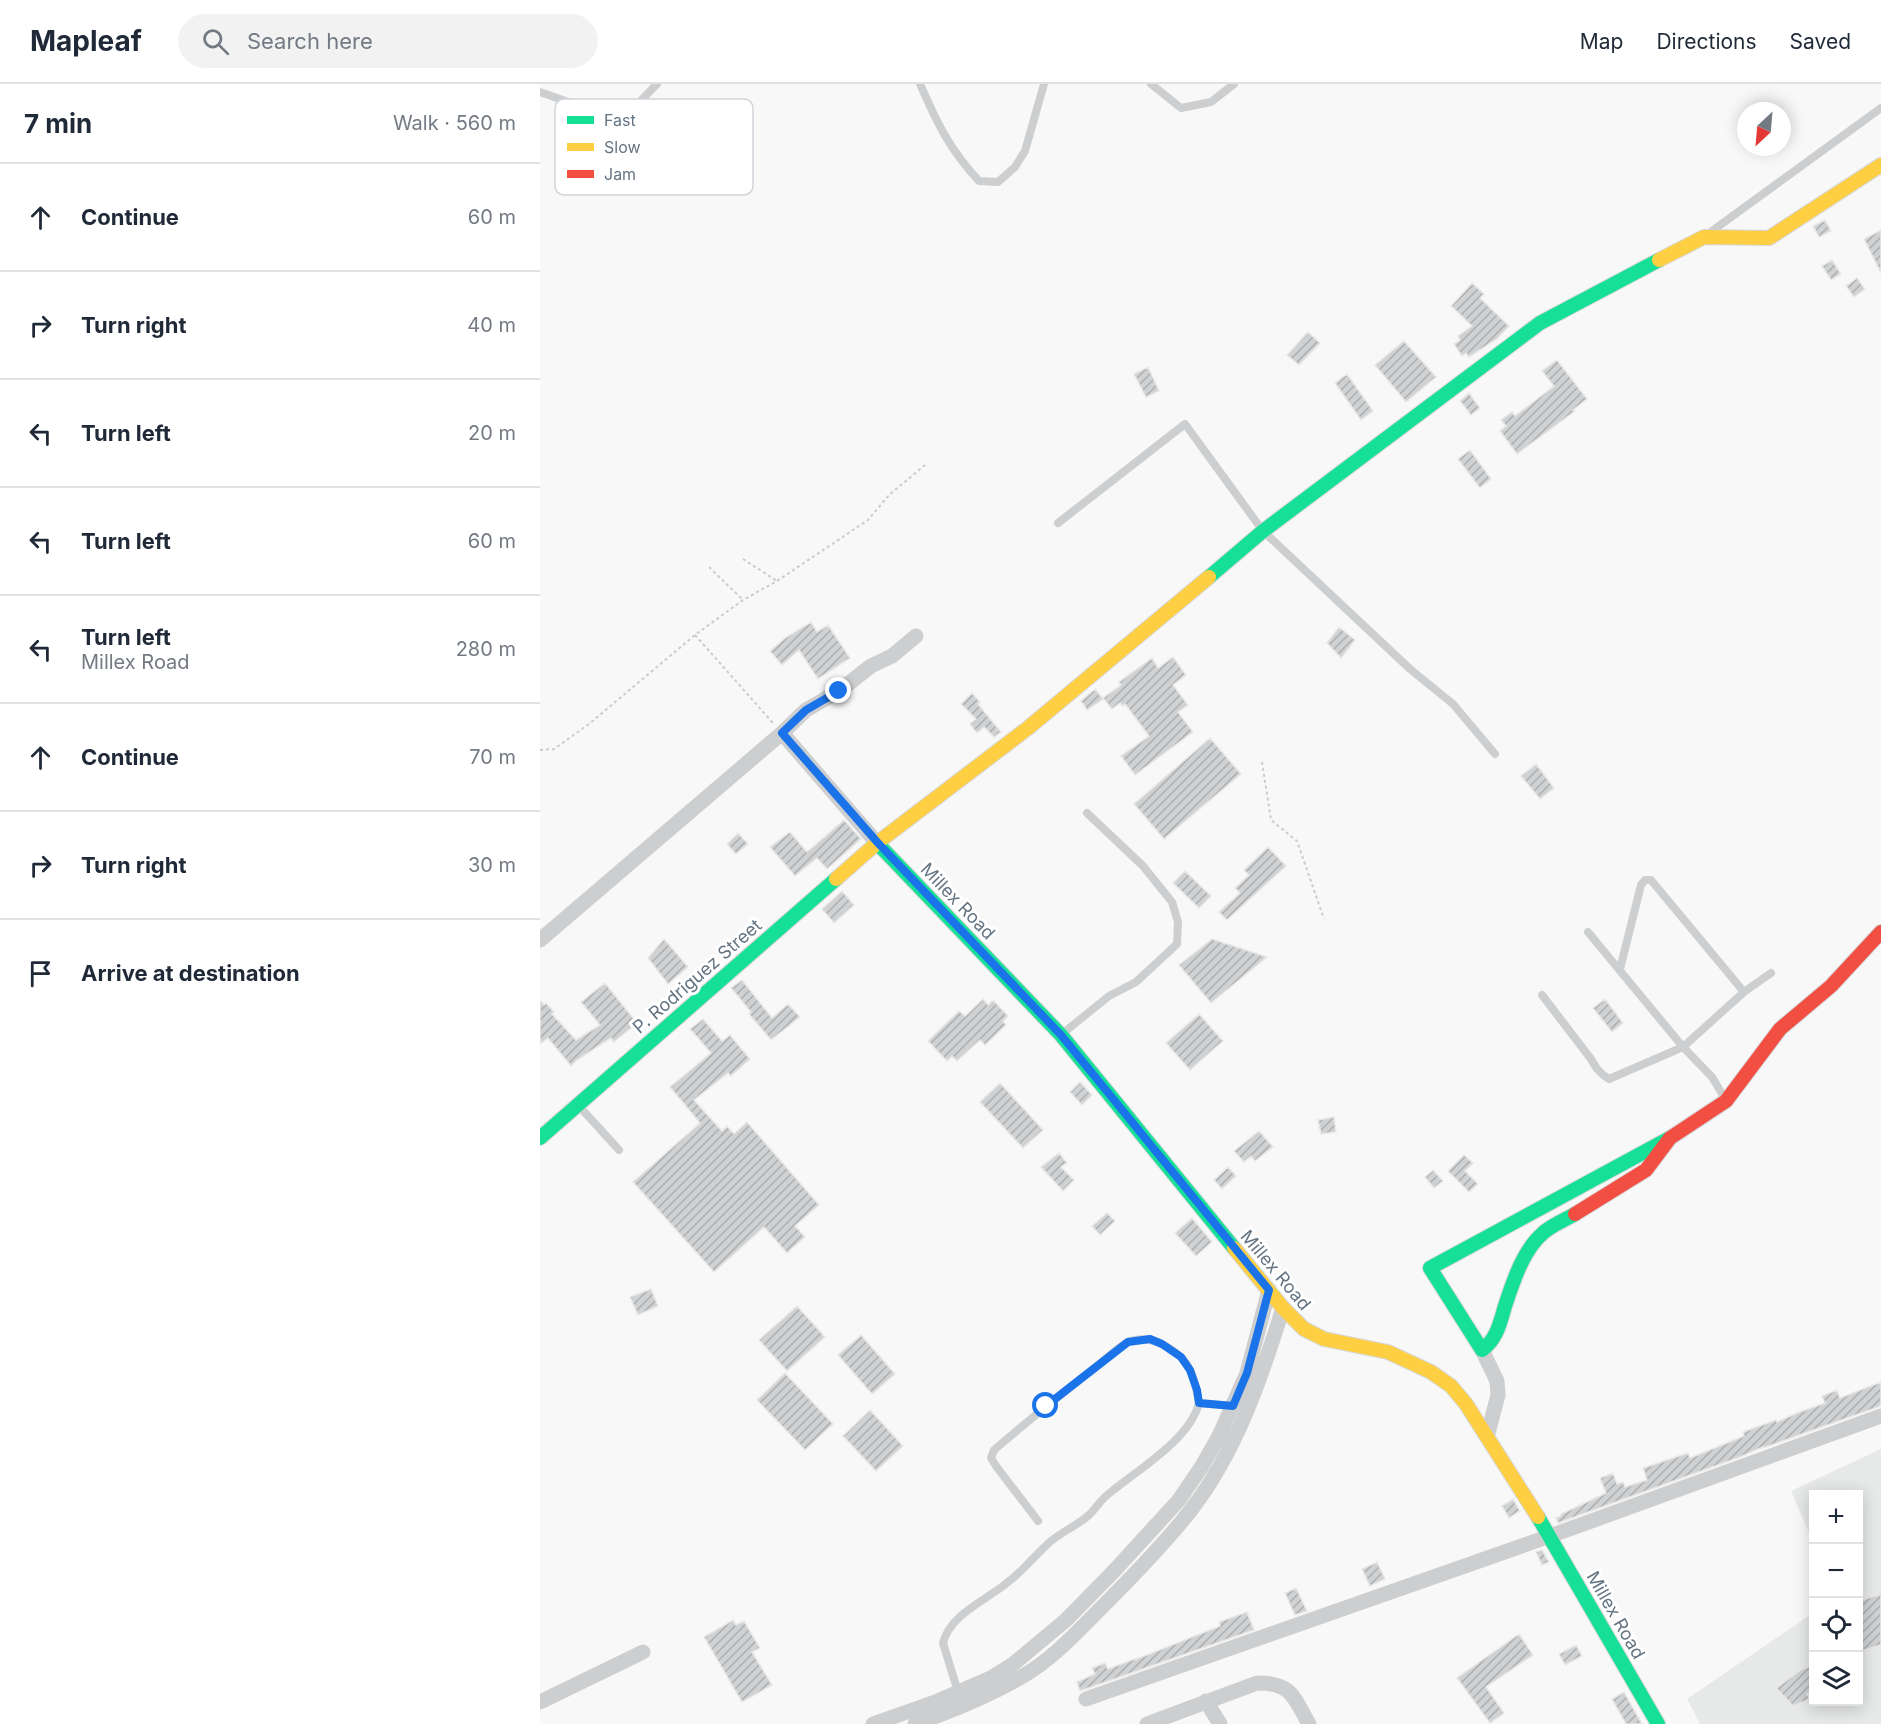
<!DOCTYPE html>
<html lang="en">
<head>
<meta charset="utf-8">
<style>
	:root { --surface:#fff; --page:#f2f2f3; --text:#1f2937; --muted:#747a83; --line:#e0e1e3 }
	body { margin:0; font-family:Inter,sans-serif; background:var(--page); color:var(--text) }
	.controls { position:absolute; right:18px; bottom:18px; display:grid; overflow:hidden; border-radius:0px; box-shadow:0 3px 15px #0003 }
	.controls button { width:54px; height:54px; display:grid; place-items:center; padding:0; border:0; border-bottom:2px solid var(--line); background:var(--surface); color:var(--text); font:30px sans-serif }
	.compass { position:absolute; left:1197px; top:18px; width:54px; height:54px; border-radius:50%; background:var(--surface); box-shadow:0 3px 15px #0003; rotate:206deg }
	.stop { position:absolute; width:18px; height:18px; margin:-14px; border:4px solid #1a73e8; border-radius:50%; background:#fff }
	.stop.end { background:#1a73e8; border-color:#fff; box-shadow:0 2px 6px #0008 }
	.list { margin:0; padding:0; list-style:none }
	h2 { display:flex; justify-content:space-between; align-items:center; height:78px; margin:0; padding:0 24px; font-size:26px }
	h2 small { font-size:20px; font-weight:400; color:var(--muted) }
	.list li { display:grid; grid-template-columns:39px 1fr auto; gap:18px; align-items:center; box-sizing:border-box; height:108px; padding:0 24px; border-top:2px solid var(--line) }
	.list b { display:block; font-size:22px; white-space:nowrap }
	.list p { margin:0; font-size:20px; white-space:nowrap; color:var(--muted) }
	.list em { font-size:20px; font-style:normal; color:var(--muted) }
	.icon { flex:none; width:33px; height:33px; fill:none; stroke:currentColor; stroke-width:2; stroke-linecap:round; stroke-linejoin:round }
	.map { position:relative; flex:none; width:1341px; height:1640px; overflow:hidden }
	header { display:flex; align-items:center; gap:36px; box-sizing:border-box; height:84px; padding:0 30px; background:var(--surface); border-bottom:2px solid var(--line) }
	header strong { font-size:28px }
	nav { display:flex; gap:33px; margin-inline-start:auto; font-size:21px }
	.search { width:420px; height:54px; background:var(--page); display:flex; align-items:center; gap:15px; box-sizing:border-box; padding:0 21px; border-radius:33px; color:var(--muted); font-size:22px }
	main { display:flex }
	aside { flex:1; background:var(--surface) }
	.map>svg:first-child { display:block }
</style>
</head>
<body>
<header>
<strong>Mapleaf</strong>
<div class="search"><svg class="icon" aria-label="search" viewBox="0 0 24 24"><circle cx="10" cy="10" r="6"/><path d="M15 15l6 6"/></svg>Search here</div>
<nav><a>Map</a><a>Directions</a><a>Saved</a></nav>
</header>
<main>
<aside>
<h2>7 min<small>Walk · 560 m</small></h2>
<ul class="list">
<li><svg class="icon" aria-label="ahead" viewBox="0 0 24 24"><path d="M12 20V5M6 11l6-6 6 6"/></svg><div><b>Continue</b></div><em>60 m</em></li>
<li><svg class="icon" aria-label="right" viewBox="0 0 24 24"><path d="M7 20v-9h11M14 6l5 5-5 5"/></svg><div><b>Turn right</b></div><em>40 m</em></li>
<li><svg class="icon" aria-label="left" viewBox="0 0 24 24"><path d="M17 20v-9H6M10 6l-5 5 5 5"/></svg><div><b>Turn left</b></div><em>20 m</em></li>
<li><svg class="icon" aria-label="left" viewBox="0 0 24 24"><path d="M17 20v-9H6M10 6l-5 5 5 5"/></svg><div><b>Turn left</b></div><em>60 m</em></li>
<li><svg class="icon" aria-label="left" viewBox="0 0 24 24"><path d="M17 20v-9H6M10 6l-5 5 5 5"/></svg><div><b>Turn left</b><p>Millex Road</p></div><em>280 m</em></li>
<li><svg class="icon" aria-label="ahead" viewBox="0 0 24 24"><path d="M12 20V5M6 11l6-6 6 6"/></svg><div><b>Continue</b></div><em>70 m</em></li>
<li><svg class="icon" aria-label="right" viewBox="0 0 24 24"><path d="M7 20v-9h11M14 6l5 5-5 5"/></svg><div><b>Turn right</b></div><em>30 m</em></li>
<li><svg class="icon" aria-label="arrive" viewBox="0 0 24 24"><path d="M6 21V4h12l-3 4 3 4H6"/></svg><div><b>Arrive at destination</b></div></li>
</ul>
</aside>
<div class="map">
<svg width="1341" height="1640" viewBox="0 0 1341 1640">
	<defs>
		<pattern id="building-hatch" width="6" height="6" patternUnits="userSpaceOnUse" patternTransform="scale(1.5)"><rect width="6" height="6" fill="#cfd1d2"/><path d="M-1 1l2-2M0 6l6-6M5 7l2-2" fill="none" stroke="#acaeb0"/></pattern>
	</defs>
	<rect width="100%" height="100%" fill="#f8f8f8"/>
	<!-- built -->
	<path fill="#e7e8e8" d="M1341 1365V1640H1160L1147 1615 1273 1529 1274 1618H1318V1410H1274L1273 1458 1251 1407Z"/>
	<!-- building -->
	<path fill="url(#building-hatch)" stroke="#e8e8e8" stroke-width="1.5" d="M1285 136 1291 147 1279 153 1273 142Z
		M1341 146V189L1324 155Z
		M1292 176 1301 190 1291 196 1282 182Z
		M1317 194 1325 205 1314 213 1306 202Z
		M932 199 944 210 940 214 969 242 957 255 929 273 926 269 922 272 914 260 920 256 918 252 932 242 911 222Z
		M768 248 780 259 759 281 747 271Z
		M864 257 896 293 866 318 835 281Z
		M1017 276 1047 315 1033 326 1035 327 977 370 960 347 966 342 961 336 972 328 975 332 1014 302 1002 287Z
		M608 283 619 307 606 313 594 290Z
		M807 290 833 327 821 336 795 299Z
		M929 309 940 324 931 331 920 317Z
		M930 366 951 395 940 404 918 375Z
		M271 538 277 548 288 541 310 574 278 595 259 566 242 581 230 567 245 554Z
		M799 543 815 556 801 574 787 559Z
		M633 573 646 591 633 601 648 621 638 628 653 648 595 691 581 672 609 652 585 620 583 622 580 619 572 625 563 614 581 601 579 598 612 574 618 584Z
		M555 605 563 615 547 626 541 617Z
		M432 609 440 618 438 620 461 648 454 653 444 643 437 649 430 640 436 635 421 620Z
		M670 654 701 690 624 755 594 720Z
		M996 680 1014 704 1000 715 981 692Z
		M304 736 321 755 287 785 277 774 255 792 230 763 250 748 267 768Z
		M198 749 208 760 196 770 187 760Z
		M728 763 746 782 687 836 679 828 700 809 695 804 709 791 704 786Z
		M645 787 671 812 659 824 633 799Z
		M302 807 314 821 294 839 282 825Z
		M124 855 148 883 128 900 108 874Z
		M672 855 727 873 671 919 639 881Z
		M202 896 232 934 248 920 260 933 231 956 209 930 211 928 191 904Z
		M65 899 97 939 74 958 71 954 37 976 31 982 8 954 0 960V916L4 921 6 919 14 928 12 930 36 956 60 941 41 918Z
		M443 915 448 921 453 916 468 932 463 937 466 941 445 961 440 956 417 977 412 972 407 977 388 957 419 927 425 932Z
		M1065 915 1083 939 1072 948 1053 924Z
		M659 930 683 957 650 986 626 959Z
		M163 935 182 957 190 951 210 975 191 992 188 989 154 1016 182 1047 187 1042 194 1050 207 1038 279 1121 255 1142 265 1153 247 1169 224 1143 174 1188 93 1098 160 1039 130 1003 171 969 150 945Z
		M540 998 552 1011 542 1021 530 1008Z
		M460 999 503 1046 483 1064 440 1018Z
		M794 1033 796 1048 781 1050 778 1036Z
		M719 1047 733 1063 715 1077 711 1072 704 1078 694 1067Z
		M519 1069 527 1079 521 1083 534 1096 523 1107 501 1083Z
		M924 1071 933 1079 925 1087 938 1100 929 1108 908 1087Z
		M688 1083 696 1092 682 1105 674 1096Z
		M893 1086 903 1097 894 1104 885 1093Z
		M567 1129 575 1137 560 1151 552 1142Z
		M652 1134 672 1158 656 1172 635 1149Z
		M111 1205 118 1222 98 1231 90 1213Z
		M257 1222 285 1253 247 1287 219 1256Z
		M321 1251 355 1290 332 1310 298 1271Z
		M245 1289 293 1340 265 1366 217 1316Z
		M1341 1298V1322L1223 1364V1363L1200 1373 1018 1439 1016 1434 1021 1432V1430L1066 1409 1060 1394 1073 1389 1077 1400 1083 1398 1085 1403 1107 1396 1103 1384 1148 1369 1150 1374 1204 1352 1203 1348 1236 1336 1237 1338 1257 1329 1285 1319 1282 1312 1297 1306 1300 1314Z
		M330 1326 363 1362 336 1387 303 1352Z
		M973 1415 980 1427 969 1434 962 1422Z
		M1002 1466 1009 1478 1002 1481 996 1468Z
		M837 1478 845 1495 830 1502 822 1485Z
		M756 1504 767 1527 755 1531 745 1509Z
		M1341 1510V1561L1321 1567 1318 1560V1517Z
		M707 1528 714 1546 540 1607 537 1598 555 1590 552 1584 565 1579 568 1585 597 1574V1575L680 1542 679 1538Z
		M193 1536 196 1541 204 1537 220 1564 212 1568 232 1601 202 1618 164 1553Z
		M979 1550 993 1571 946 1603 964 1629 950 1639 917 1594Z
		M1036 1561 1042 1572 1025 1581 1019 1570Z
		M1274 1581V1606L1267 1610 1270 1615 1253 1622 1236 1604 1262 1585Z
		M1084 1608 1102 1640H1086L1072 1615Z"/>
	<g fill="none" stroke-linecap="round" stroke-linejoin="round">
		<!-- fast casing -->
		<g stroke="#d5d6d7" stroke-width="16">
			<path id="fast" d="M669 493 723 447 1000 239 1119 176
				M337 759 521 951 694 1164
				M0 1054 296 795
				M1035 1130C1025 1136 1012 1141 1003 1149 983 1166 973 1198 965 1222 960 1239 957 1255 942 1266L890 1184 1130 1054
				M998 1433 1118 1640"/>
		</g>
		<!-- slow casing -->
		<g stroke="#d5d6d7" stroke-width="16">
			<path id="slow" d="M1119 176 1164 153 1229 154 1341 81
				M296 795 337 759 488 644 669 493
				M694 1164 743 1224 764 1245 784 1255 848 1268 891 1288 911 1302 926 1320 998 1433"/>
		</g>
		<!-- jam casing -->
		<g stroke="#d5d6d7" stroke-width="16">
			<path id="jam" d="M1035 1130 1106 1086 1130 1054 1186 1017 1240 945 1291 902 1341 848"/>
		</g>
		<!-- path -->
		<path stroke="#cacbcc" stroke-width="2" stroke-dasharray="3 3" stroke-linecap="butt" d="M203 475 237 497
			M169 483 203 516
			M155 551 233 639
			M0 666 14 665 49 640 155 551 203 516 237 497 328 436 349 411 385 381
			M722 678 731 736 757 757 784 835"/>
		<!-- lane -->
		<path stroke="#cdcecf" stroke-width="8" d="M380 0C397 39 410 66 439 97L458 98 475 83 485 67 504 0
			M611 0 641 24 671 18 694 0
			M0 8 68 32 88 30 117 0
			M1172 147 1341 24
			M518 439 645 340 723 447 870 585 913 620 955 670
			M1048 848 1143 963 1172 993 1184 1013
			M1080 885 1101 801 1105 796H1111L1204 908
			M1002 911 1051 975C1056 984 1060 990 1069 995L1143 963 1204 908 1231 889
			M522 950 569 912 596 898 637 860 638 838 632 818 603 782 547 729
			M39 1022 79 1066
			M498 1437 456 1382 451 1374 454 1366C488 1337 522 1309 557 1282 567 1274 579 1262 590 1257 613 1250 642 1267 651 1288 655 1298 657 1308 659 1319
			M418 1608 403 1559C410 1530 447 1516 468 1498 484 1486 496 1470 511 1457 523 1447 538 1441 549 1431 557 1423 561 1415 571 1408 599 1385 650 1355 659 1319L693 1322"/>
		<!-- street -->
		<path stroke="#cdcecf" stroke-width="15" d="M242 649 337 759
			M0 856 242 649 266 626 299 607 331 582 352 572 376 552
			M942 1266 957 1297 958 1311 947 1353
			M546 1615 1010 1452 1341 1332
			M666 1617 680 1640
			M0 1618 103 1568
			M333 1640 398 1617 451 1594 472 1581 526 1536 574 1487 639 1416 662 1382 679 1352 707 1289 729 1206
			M375 1640C412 1627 449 1612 483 1592 513 1575 541 1544 565 1520 595 1490 625 1459 651 1426 697 1366 721 1294 743 1224
			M607 1640 717 1599C752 1599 753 1612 769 1640"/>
		<!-- fast -->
		<use href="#fast" stroke="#16e098" stroke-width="14"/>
		<!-- slow -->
		<use href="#slow" stroke="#ffcf43" stroke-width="14"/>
		<!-- jam -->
		<use href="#jam" stroke="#f24e42" stroke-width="14"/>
	</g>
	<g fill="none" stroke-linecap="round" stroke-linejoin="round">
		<!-- route -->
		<path stroke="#1a73e8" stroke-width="8" d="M299 607 266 626 242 649 338 759 521 951 729 1206 707 1289 693 1322 659 1319 657 1306 650 1286 641 1273 622 1260 610 1255 588 1258 506 1322"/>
	</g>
	<g text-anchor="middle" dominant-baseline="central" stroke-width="6" stroke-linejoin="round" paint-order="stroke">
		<!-- street labels -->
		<g font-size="18" fill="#647482" stroke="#fff">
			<text transform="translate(418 817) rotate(46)">Millex Road</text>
			<text transform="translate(157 892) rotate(-41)">P. Rodriguez Street</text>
			<text transform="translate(736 1186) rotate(50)">Millex Road</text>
			<text transform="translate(1076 1531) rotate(60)">Millex Road</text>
		</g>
	</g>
	<!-- legend -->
	<rect x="15" y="15" width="198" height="96" rx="9" fill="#fff" stroke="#d0d5da" stroke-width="1.5"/>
	<rect x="27" y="32" width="27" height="8" fill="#16e098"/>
	<rect x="27" y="59" width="27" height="8" fill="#ffcf43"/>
	<rect x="27" y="86" width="27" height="8" fill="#f24e42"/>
	<g font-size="16" fill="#647482">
		<text x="64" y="42">Fast</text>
		<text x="64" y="69">Slow</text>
		<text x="64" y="96">Jam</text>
	</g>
</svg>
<div class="controls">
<button>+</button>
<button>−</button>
<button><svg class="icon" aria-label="locate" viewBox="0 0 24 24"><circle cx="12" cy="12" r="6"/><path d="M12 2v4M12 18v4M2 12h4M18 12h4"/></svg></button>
<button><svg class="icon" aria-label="layers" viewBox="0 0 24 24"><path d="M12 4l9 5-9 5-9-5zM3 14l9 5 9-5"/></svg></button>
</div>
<svg class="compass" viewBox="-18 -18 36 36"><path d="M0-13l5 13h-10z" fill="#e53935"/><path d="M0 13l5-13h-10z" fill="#747a83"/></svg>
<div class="stop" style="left:506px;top:1322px"></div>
<div class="stop end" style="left:299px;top:607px"></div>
</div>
</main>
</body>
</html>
